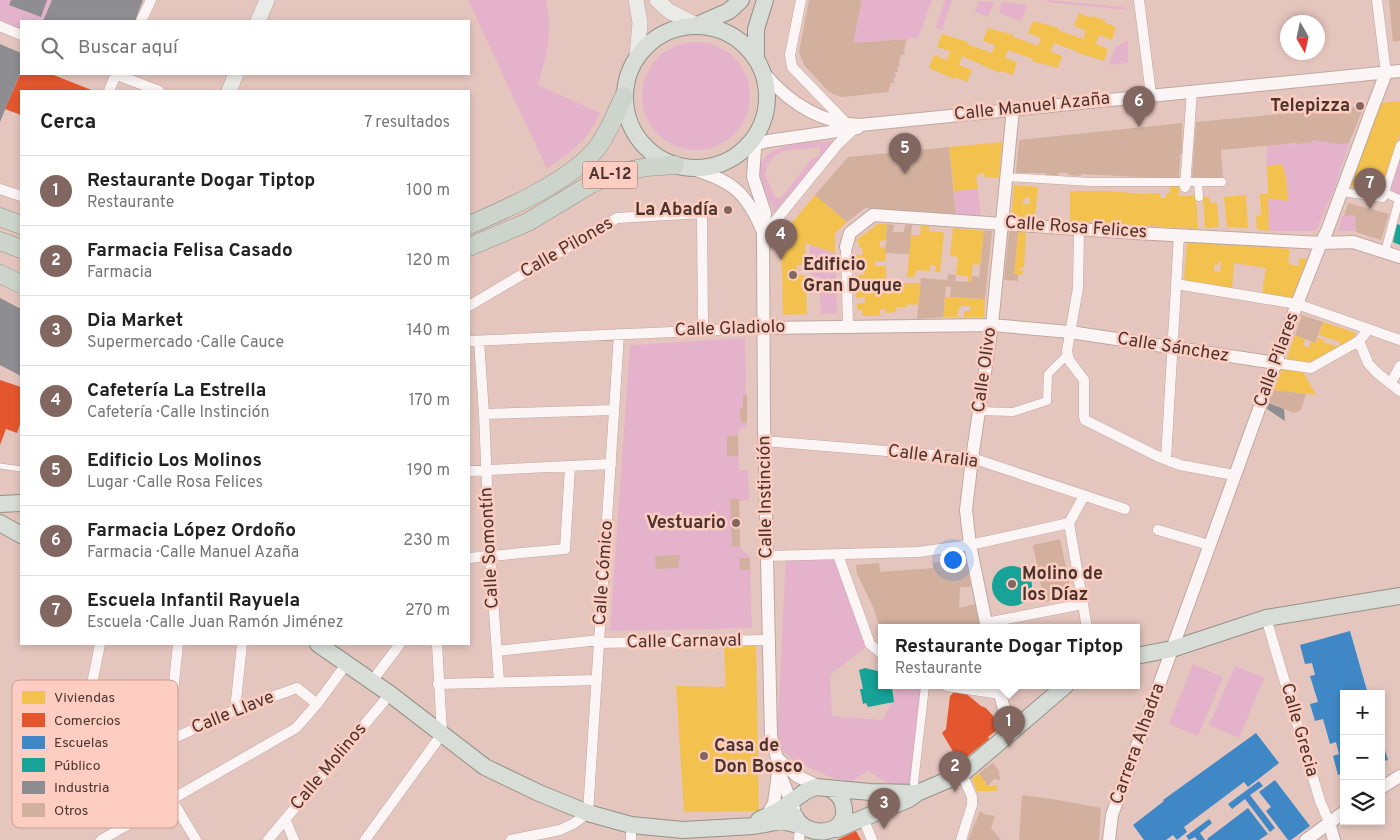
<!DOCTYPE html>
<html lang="es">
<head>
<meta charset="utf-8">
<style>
	:root { --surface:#fff; --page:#f2f2f2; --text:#222; --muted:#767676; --line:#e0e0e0; --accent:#816760 }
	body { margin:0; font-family:Overpass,sans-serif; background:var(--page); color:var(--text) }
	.controls { position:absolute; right:15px; bottom:15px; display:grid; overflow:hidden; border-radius:0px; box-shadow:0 2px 8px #0003 }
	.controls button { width:45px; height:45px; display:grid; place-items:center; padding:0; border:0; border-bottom:1px solid var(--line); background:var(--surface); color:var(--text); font:25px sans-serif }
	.compass { position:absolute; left:1280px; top:15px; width:45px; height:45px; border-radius:50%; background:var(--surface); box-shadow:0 2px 8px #0003; rotate:171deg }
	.you { position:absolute; left:952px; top:559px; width:18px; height:18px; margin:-12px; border:4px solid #fff; border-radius:50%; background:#1a73e8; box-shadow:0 0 0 8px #1a73e833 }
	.badge { display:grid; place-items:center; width:32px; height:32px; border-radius:50%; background:var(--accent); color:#fff; font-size:16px; font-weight:700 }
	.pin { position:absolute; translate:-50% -41px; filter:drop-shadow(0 1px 2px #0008) }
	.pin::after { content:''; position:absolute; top:26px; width:18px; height:15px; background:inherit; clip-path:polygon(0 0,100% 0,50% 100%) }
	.popup { position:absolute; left:878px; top:624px; width:262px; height:65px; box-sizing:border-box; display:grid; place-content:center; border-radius:0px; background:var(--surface); filter:drop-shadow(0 1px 4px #0005); font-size:16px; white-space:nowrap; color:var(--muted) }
	.popup b { font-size:19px; color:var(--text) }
	.popup::after { content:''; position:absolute; left:50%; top:100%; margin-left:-10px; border:10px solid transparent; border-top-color:var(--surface) }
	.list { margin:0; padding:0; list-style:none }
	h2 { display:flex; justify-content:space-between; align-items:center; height:65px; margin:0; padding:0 20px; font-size:21px }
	h2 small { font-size:16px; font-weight:400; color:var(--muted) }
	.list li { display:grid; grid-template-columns:32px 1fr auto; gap:15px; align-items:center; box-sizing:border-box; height:70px; padding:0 20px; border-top:1px solid var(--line) }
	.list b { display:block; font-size:19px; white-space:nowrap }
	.list p { margin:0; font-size:16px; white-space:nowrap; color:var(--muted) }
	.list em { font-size:16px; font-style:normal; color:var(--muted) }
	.icon { flex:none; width:28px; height:28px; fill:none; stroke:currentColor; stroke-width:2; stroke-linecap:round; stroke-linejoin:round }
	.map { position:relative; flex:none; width:1400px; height:840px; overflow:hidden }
	.search { position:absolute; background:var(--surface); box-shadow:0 2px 8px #0003; left:20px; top:20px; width:450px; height:55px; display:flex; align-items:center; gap:12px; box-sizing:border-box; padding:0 18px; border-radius:0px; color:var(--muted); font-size:19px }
	.panel { position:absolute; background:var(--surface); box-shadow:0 2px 8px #0003; left:20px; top:90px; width:450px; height:555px; border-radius:0px }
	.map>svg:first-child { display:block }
</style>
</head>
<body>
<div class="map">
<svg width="1400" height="840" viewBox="0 0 1400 840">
	<rect width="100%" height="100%" fill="#e5c6be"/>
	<!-- green -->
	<path fill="#e4b3cb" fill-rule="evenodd" d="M0 0H52L43 21H21V29L0 20Z
		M468 0H546C553 33 547 53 538 85L600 113C586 143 572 150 547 169Z
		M862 0H932L918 38 853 43Z
		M945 0H952L942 30 936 28Z
		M1047 0 1123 7 1129 10 1047 2Z
		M979 1 994 2 988 17 975 12Z
		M1002 2 1027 5 1021 21 999 13Z
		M1128 40V63L1109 65 1115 48Z
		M642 96a54 54 0 1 1 108 0a54 54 0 1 1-108 0Z
		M1400 134V197L1391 194 1393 189H1381Z
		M836 140 774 213C770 200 761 186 760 173 758 140 815 143 836 140ZM820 147V155L812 159 781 198 775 197 765 175 767 165 773 157 783 151Z
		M1312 140 1349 143 1335 187 1316 231H1269L1268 198 1287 201 1286 178 1282 164 1267 166V146L1307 143Z
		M978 189 981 216 956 215 954 191Z
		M1355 215 1356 231H1338L1342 216Z
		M810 245 835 253 837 313 821 314 819 277H811Z
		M745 338 747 428H740L738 435 739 470H748L749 500 739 501 740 546 744 552 750 556 752 628 610 631 630 345Z
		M786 555H838L870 644 830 675 832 716 883 720 898 686H925L914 783 896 788 868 771 851 782 832 778 791 759 777 742Z
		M1193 664 1223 677 1198 736 1169 724Z
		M1235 666 1264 678 1239 738 1209 725Z"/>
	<!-- homes -->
	<path fill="#f2c14e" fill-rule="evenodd" d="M1079 13 1091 18 1092 16 1105 20 1104 22 1116 27 1112 40 1099 35 1096 44 1108 49 1104 61 1078 53V52L1054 43 1050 51 1062 56 1058 68 1032 61 1033 59 1008 50 1005 58 1017 62 1013 75 1001 71 1000 73 962 56 959 65 972 70 967 82 955 77 954 79 929 68 934 55 947 60 950 51 937 47 942 34 968 42 967 44 992 53 995 45 983 41 988 28 1014 35 1013 37 1038 46 1041 38 1028 33 1033 21 1059 28 1058 30 1083 39 1086 31 1074 26Z
		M1400 101V134L1381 189 1348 187 1379 103Z
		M1002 142 999 178 984 177V173L976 175 978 189 954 191 949 147Z
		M1282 164 1286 178 1288 201 1268 198 1269 231 1257 229 1256 216 1261 215 1260 194H1268L1267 166Z
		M1179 184V196H1196L1198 229 1070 221V191H1109L1142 194 1160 193V198H1166V194L1170 193V185Z
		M1014 185 1038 187 1035 219 1011 218ZM1025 198H1030L1029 204H1022Z
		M815 195 847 222 835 233V253L805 243V265H797V275H803L805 277V279L802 281V286H806L807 314 783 315 781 236Z
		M1246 195 1248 228 1227 227 1224 197Z
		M1203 197H1209L1210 203H1217L1219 227 1205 228Z
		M878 224H887L886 240 880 241V248L885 247 886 261H875V266H886V279H889V285L891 284V291H896L895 283H921L918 305 907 304V307H896V312L885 313V309H880V316H863L862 310H857V304L865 303V297L856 298V287L860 286V280H858V275H864V269H858L856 255H863L862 248H859V241H855Z
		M921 226H929V231L944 232 940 272H935L936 266 930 265V271L916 270 915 277H907L911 235H920Z
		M953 228 984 231 980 265 973 264 971 282H968V276L956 275 958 257 950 256Z
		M1018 232 1026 233 1024 268 1020 267V270H1023V275L1014 274Z
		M1187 242 1290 249 1288 264 1299 266V258L1307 259 1293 298 1262 293 1266 268 1234 263 1232 289 1184 282ZM1218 262H1221L1220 272 1214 271V265H1218Z
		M945 297 985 299 984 317H964V311H970V306H960L957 317H943Z
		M1323 322 1356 333 1353 338 1342 345H1339L1340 342 1319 335Z
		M1295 335 1305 339 1303 345 1309 348 1311 341 1315 343 1318 338 1324 340 1323 342 1339 347 1315 363 1286 360Z
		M1282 369 1303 372 1316 395 1274 390Z
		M756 645 759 811 684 812 676 686 725 687 726 696 724 646Z
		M979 773 988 786 997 785V791H977L972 779Z"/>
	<!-- shops -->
	<path fill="#e4572e" d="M20 74H51L94 91H21V115L5 109Z
		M0 380 21 387V422L17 433 6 429 0 445Z
		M956 690 963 691 981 706 986 708 1002 726 988 737 989 739 963 760 960 758 958 760 942 733 946 729 950 696Z
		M856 831 861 840H837Z"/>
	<!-- schools -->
	<path fill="#3f88c5" d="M1350 631 1368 694H1344V773L1338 775 1333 756 1339 754 1336 742 1330 744 1323 719 1315 721 1310 704 1318 702 1310 676 1315 675 1312 663 1305 664 1300 645Z
		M1256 733 1279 763 1248 787 1244 782 1184 827 1187 832 1177 840 1173 835 1166 840H1144L1133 825 1164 801 1163 800Z
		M1382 740 1388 760 1381 762V741Z
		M1275 780 1310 826 1291 840H1288L1266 811 1271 807 1259 792Z
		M1259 781 1263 786 1250 795 1275 828 1270 832 1245 799 1232 809 1228 804Z
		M1248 808 1268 834 1259 840H1208L1207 839Z
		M1209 819 1212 823 1200 833 1205 840H1197L1195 837 1189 840 1186 836Z"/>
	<!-- public -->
	<path fill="#17a398" d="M1397 224 1400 225V245L1393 242Z
		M992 586a20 20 0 1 1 40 0a20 20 0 1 1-40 0Z
		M865 668 882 672V686H892L894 702 868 707 866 703 863 704 860 689H863L859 670Z"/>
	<!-- industry -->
	<path fill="#8d8d92" d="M11 0H47L41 17 9 5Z
		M52 0H143L135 21H43Z
		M0 44 21 53V71L0 122Z
		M0 298 21 309V376L0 365Z
		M1269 403 1284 409 1285 421 1267 409Z"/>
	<!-- building -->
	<path fill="#d2b09d" d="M809 0H862L853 43 907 39 904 50 905 54 901 55 899 61 900 66 897 67 898 72H895L896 77 893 78 894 83H891L888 92 842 97 835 95 828 91 804 65 799 52Z
		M1389 0H1400V41L1393 42Z
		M1364 106 1349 143 1338 144 1312 140V142L1307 143 1296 144V143L1221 150 1223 179 1192 177 1196 122Z
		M1182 123V154H1180L1179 179 1081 174V176L1068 175V173H1058V175H1046V173H1016L1019 140Z
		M949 147 956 215 865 208 847 222 815 195 848 157Z
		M1348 203 1389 214 1381 240 1356 232 1355 215 1344 216Z
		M887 224 894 225 893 232H904L905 225H912L909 254 885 253Z
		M984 231H992L985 299 950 297 951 287H946L943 317 917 319 921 278 947 280 948 274 956 275 955 281 971 282 972 276 979 277Z
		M1009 232H1018L1014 274H1018V281L1004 280Z
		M1302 315 1323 322 1315 343 1295 335Z
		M1274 390 1306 394 1301 410 1294 413 1269 403Z
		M743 395H747V423H741L740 408H743Z
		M738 435V456H727V436Z
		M730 499H739L740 546 732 547Z
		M1060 539 1072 597 1044 602 1033 545Z
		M680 555 678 568 656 569 655 556Z
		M739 558H750V570H740Z
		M959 558 966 560 971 587H960L959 608 975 604 980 628H880L873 607 857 574 856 565 879 563 880 572 933 568V563Z
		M993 763 999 771 1000 780 994 779 988 786 979 773Z
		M1022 795 1058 800 1101 808 1099 840H1019Z
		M980 811 985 814 995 816 991 828 1001 840H968Z"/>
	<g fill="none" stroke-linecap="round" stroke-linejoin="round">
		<!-- service casing -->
		<g stroke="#bfa7a0" stroke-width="6">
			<path id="service" d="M0 466 21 469"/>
		</g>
		<!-- pedestrian casing -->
		<g stroke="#bfa7a0" stroke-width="9">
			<path id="pedestrian" d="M1006 177 1090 182H1198L1199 197
				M1198 182H1222
				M1342 192 1383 198 1400 145
				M1385 193 1399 199 1385 252
				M979 411 1013 412 1047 401 1048 374 1067 355
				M917 793 914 783 925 686"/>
		</g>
		<!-- minor casing -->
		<g stroke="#bfa7a0" stroke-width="11">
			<path id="minor" d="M801 0 790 55 792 67 847 124
				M1139 0 1151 95
				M1377 0 1386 73
				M141 21 151 0
				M0 26 21 35
				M115 74 159 91
				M109 91 116 74
				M1185 187 1192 91
				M0 189 21 196
				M1079 229 1078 288 1067 351 1069 360 1084 380V416L1085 420 1157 456 1180 465 1234 475
				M763 236 838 144 854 129
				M846 247 848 326
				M1176 284 1297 304 1400 340
				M469 306 617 218 702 213 703 330
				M469 341 764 328
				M479 341 484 414 490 556 499 682
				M1359 341 1368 363 1376 372 1400 391
				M1276 363 1311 368 1359 341 1368 330
				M1391 383 1400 366
				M484 414 614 410
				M764 441 972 458 1125 509
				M1166 459 1179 235
				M469 471 611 464
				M1069 523 1087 628
				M1158 530 1209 545
				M838 555 870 644 882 654
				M768 556 918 552 970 545 1069 523 1084 496
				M469 558 565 549 570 467
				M1266 618 1320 801 1329 822
				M986 623 1083 604
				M599 643 770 640
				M178 644 168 741 172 800 196 840
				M497 651 599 640
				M372 681 400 644
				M438 684 597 680
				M947 686 1000 694
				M235 710 242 644
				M85 725 168 741 235 710 297 688 317 704
				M70 794 100 644
				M863 818 872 840
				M285 819 294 840
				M101 840 296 728 317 704 347 663
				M268 840 390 694
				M365 840 442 734 437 644
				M511 840 560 830 573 824 588 813 619 334
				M631 840V825
				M799 840 800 826
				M961 840 972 805V797L962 774"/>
		</g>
		<!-- tertiary casing -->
		<g stroke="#bfa7a0" stroke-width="14">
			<path id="tertiary" d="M763 72C788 102 820 123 860 125L1400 71
				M756 135 753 177 765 213 763 232 764 425 771 736 777 758 779 772 794 809
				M746 147 768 141 858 128
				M687 167C730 181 745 188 763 232
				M846 247 850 233 873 215 1135 233 1321 243 1353 242 1400 257
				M764 328 992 325 1070 332 1276 363
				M987 628 970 545 966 510 972 458 992 325 1013 109
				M998 686 1006 717 1015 728
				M777 758 797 776 820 787
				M1381 788 1400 776
				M766 817 774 803 778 773
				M1329 822 1334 840
				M1109 840 1112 815 1297 304 1321 243 1327 231 1371 112 1386 73
				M1306 840 1344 812"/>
		</g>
		<!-- secondary casing -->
		<g stroke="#bfa7a0" stroke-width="16">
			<path id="secondary" d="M636 0 640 23 637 56
				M657 0 669 11 696 25
				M258 21 267 0
				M229 91 236 74"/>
		</g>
		<!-- primary casing -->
		<g stroke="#929286" stroke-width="18">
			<path id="primary" d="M697 25 729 11 741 0
				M625 97a71 71 0 1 1 142 0a71 71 0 1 1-142 0Z
				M756 57V29L765 0
				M0 504 21 503
				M0 523 21 535
				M318 644 390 694 485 767 539 793 588 813 631 825 683 830 754 826 781 821 799 825
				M1136 656 1172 649 1266 618 1400 596
				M795 816C805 840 852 836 843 804 841 796 835 791 828 788
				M759 820 778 811 806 791 816 787 870 792 917 793
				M837 829 909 799 917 793 962 774 1065 686"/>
		</g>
		<!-- trunk casing -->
		<g stroke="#929286" stroke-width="19">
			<path id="trunk" d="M0 217 21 225
				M469 225C509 208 570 181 597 148 609 132 616 113 624 96
				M0 241 21 249
				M469 247 528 222 591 184 612 174 647 167 675 165
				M0 274 21 284"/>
		</g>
		<!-- service -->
		<use href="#service" stroke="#fbf6f5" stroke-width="5"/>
		<!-- pedestrian -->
		<use href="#pedestrian" stroke="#fbf6f5" stroke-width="8"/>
		<!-- minor -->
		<use href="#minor" stroke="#fbf6f5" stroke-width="10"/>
		<!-- tertiary -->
		<use href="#tertiary" stroke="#fbf6f5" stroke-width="12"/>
		<!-- secondary -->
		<use href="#secondary" stroke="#eaeae6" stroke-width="15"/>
		<!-- primary -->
		<use href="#primary" stroke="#d8ddd7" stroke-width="16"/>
		<!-- trunk -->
		<use href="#trunk" stroke="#ccd4cc" stroke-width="18"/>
	</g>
	<!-- markers -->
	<g fill="#816760" stroke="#fccdc0" stroke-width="2">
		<circle cx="1360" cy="106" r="5"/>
		<circle cx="728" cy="210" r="5"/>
		<circle cx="793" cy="275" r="5"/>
		<circle cx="736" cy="523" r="5"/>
		<circle cx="1012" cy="584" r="5"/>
		<circle cx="704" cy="756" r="5"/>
	</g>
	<g text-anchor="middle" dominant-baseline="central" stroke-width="5" stroke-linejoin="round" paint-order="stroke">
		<!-- shield labels -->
		<rect fill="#fccdc0" stroke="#80625a" stroke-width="1" x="582.5" y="161.5" width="55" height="27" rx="4"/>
		<g font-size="16" font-weight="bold" fill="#4b342e">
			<text x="610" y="175">AL-12</text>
		</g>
		<!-- poi labels -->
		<g font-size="18" font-weight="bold" fill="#4b342e" stroke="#fccdc0" text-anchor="end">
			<text x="1350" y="106">Telepizza</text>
			<text x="718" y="210">La Abadía</text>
			<text x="803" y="265" text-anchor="start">Edificio<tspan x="803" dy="21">Gran Duque</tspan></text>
			<text x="726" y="523">Vestuario</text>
			<text x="1022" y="574" text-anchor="start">Molino de<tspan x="1022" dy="21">los Díaz</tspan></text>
			<text x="714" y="746" text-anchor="start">Casa de<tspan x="714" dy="21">Don Bosco</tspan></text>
		</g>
		<!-- street labels -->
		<g font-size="18" fill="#4b342e" stroke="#fccdc0">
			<text transform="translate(1032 107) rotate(-6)">Calle Manuel Azaña</text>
			<text transform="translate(1076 228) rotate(4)">Calle Rosa Felices</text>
			<text transform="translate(567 248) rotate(-30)">Calle Pilones</text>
			<text transform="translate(730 329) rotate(-2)">Calle Gladiolo</text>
			<text transform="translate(1173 348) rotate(9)">Calle Sánchez</text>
			<text transform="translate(1277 360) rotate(-70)">Calle Pilares</text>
			<text transform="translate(985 370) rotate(-82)">Calle Olivo</text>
			<text transform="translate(933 457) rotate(7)">Calle Aralia</text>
			<text transform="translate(766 497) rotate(-91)">Calle Instinción</text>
			<text transform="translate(490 548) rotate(-93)">Calle Somontín</text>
			<text transform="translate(604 573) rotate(-86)">Calle Cómico</text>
			<text transform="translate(684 642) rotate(-1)">Calle Carnaval</text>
			<text transform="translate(233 713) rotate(-22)">Calle Llave</text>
			<text transform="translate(1299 730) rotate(74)">Calle Grecia</text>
			<text transform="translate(1138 744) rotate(-70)">Carrera Alhadra</text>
			<text transform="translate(329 767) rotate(-50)">Calle Molinos</text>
		</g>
	</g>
	<!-- legend -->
	<rect x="12" y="680" width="166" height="148" rx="8" fill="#fccdc0" stroke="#c79f94" stroke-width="1"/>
	<rect x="22" y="691" width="23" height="13" fill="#f2c14e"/>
	<rect x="22" y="713" width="23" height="14" fill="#e4572e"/>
	<rect x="22" y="736" width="23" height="13" fill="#3f88c5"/>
	<rect x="22" y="758" width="23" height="14" fill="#17a398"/>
	<rect x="22" y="781" width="23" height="13" fill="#8d8d92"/>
	<rect x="22" y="803" width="23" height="14" fill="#d2b09d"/>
	<g font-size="14" fill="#4b342e">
		<text x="54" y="702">Viviendas</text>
		<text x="54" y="725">Comercios</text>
		<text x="54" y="747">Escuelas</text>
		<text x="54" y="770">Público</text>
		<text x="54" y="792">Industria</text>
		<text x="54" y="815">Otros</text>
	</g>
</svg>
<div class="controls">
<button>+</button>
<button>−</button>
<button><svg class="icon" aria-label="layers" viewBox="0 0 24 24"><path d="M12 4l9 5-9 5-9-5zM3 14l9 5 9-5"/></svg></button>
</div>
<svg class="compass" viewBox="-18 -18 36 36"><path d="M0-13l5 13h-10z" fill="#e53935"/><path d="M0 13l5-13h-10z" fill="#767676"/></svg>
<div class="you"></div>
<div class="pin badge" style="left:1009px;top:747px">1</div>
<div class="popup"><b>Restaurante Dogar Tiptop</b>Restaurante</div>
<div class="pin badge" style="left:955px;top:792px">2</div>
<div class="pin badge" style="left:884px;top:829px">3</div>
<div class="pin badge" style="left:781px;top:260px">4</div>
<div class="pin badge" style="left:905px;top:174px">5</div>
<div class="pin badge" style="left:1139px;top:127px">6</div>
<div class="pin badge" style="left:1370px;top:209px">7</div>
<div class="search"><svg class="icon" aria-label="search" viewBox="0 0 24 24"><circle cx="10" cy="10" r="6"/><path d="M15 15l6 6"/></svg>Buscar aquí</div>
<section class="panel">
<h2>Cerca<small>7 resultados</small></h2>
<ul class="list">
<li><span class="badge">1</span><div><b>Restaurante Dogar Tiptop</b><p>Restaurante</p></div><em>100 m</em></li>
<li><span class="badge">2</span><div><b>Farmacia Felisa Casado</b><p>Farmacia</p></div><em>120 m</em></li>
<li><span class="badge">3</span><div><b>Dia Market</b><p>Supermercado · Calle Cauce</p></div><em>140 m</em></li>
<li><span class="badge">4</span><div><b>Cafetería La Estrella</b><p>Cafetería · Calle Instinción</p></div><em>170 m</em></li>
<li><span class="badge">5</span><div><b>Edificio Los Molinos</b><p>Lugar · Calle Rosa Felices</p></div><em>190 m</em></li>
<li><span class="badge">6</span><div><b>Farmacia López Ordoño</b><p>Farmacia · Calle Manuel Azaña</p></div><em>230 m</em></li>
<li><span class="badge">7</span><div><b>Escuela Infantil Rayuela</b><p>Escuela · Calle Juan Ramón Jiménez</p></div><em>270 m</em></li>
</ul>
</section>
</div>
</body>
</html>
